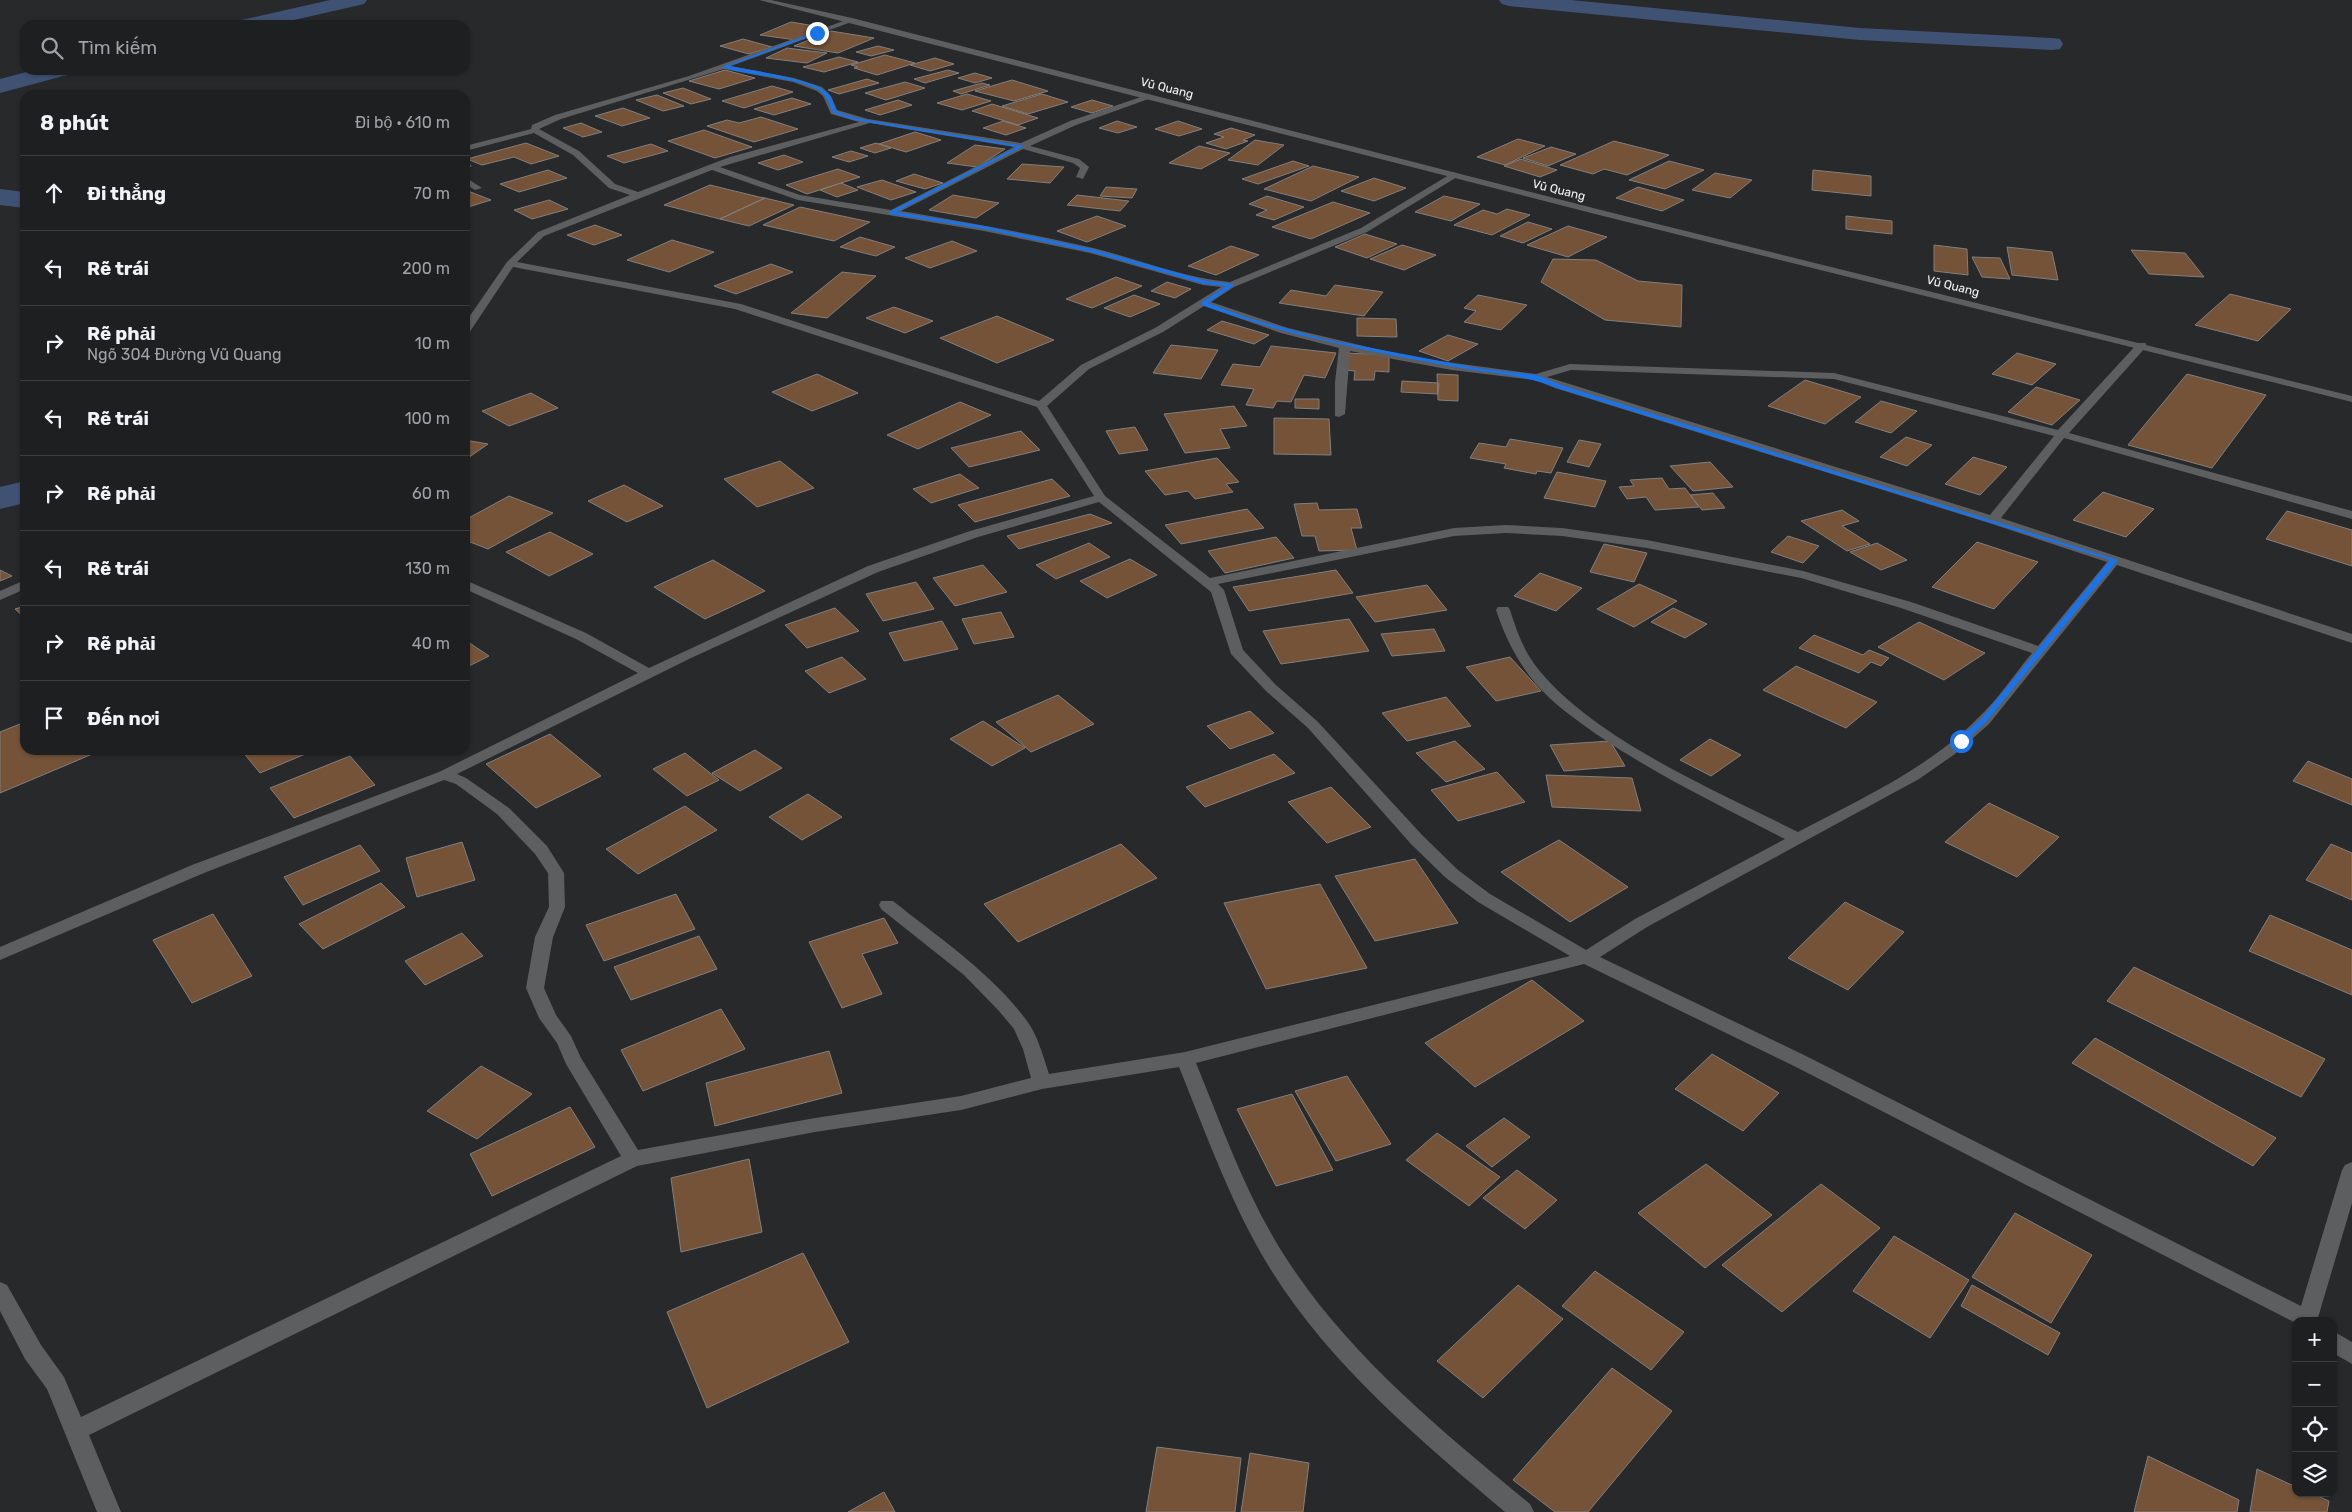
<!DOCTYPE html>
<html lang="vi">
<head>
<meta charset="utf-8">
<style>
	:root { --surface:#1e1f20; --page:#262729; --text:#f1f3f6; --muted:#a1a2a5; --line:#3c3d3e }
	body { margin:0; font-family:Rubik,sans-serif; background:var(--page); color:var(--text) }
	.controls { position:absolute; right:15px; bottom:15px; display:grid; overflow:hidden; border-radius:10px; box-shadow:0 1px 4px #0004 }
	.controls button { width:45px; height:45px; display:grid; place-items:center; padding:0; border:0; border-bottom:1px solid var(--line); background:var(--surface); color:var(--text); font:25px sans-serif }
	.stop { position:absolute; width:15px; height:15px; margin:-11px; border:4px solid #1a73e8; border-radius:50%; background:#fff }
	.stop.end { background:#1a73e8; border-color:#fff; box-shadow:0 1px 5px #0008 }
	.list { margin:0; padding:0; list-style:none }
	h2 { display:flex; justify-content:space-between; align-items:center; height:65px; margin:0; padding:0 20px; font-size:21px }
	h2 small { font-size:16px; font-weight:400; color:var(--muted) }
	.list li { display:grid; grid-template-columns:32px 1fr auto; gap:15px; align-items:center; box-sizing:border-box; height:75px; padding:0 20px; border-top:1px solid var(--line) }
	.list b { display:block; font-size:19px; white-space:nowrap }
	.list p { margin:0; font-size:16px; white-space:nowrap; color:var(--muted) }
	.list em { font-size:16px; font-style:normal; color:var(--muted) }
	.icon { flex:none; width:28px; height:28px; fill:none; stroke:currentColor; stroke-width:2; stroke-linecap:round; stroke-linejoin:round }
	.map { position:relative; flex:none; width:2352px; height:1512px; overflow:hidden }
	.search { position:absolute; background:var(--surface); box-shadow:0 1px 4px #0004; left:20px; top:20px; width:450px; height:55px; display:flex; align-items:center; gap:12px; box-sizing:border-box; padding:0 18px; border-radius:15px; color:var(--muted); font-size:19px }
	.panel { position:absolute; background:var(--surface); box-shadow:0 1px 4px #0004; left:20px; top:90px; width:450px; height:665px; border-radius:15px }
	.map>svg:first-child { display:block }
</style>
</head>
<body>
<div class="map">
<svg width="2352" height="1512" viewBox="0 0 2352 1512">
	<rect width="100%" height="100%" fill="#28292b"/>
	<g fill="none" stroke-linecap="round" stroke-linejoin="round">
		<!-- canal -->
		<path fill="#405274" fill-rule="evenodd" d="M330 0H367L364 4 272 25H234L237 21Z
			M1499 0H1571L1860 28 2052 38 2060 39 2063 44 2060 49 2052 50 1860 40 1509 6 1502 4Z
			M34 70H70L67 75 0 93V79Z
			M0 189 25 192V208L0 205Z
			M25 481V503L0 509V487Z"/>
	</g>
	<!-- building -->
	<path fill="#755338" stroke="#817f7d" d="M791 22 827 28 796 40 760 35Z
		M831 31 874 38 838 53 794 46Z
		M743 39 772 47 749 54 720 46Z
		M878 46 894 50 871 56 856 52Z
		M787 48 827 53 807 63 766 58Z
		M885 55 915 63 877 75 854 68 858 67 851 65Z
		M839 57 858 62 824 72 803 67Z
		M935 58 954 64 930 71 910 65Z
		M725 70 755 78 719 89 689 81Z
		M948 70 959 73 925 83 914 79Z
		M975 73 992 78 975 83 958 78Z
		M867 79 879 83 839 94 828 90Z
		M1012 80 1048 91 1014 101 975 91Z
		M905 82 925 88 886 100 865 93Z
		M982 83 990 85 961 94 953 91Z
		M772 86 793 92 744 108 722 101Z
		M683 88 711 99 691 104 663 93Z
		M967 94 991 101 962 110 937 103Z
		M1042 94 1068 102 1028 114 1002 106Z
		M657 95 684 106 663 111 636 100Z
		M792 98 811 104 774 115 754 109Z
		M898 100 912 105 880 115 865 110Z
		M1092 100 1113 106 1092 113 1071 107Z
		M992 104 1038 118 1018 125 972 111Z
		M623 108 650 118 622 126 595 116Z
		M761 117 798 129 754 142 707 126 727 120 739 123Z
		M1003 121 1026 128 1006 135 983 128Z
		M1117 121 1137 127 1118 133 1099 128Z
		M1178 121 1202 129 1179 136 1155 129Z
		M581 123 602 132 583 137 563 128Z
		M1231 128 1255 135 1243 140 1248 141 1226 149 1206 143 1224 137 1214 134Z
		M704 130 752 147 715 158 668 141Z
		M915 132 941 140 906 152 879 144Z
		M1518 139 1545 146 1505 165 1477 157Z
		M1255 140 1284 145 1258 165 1228 160Z
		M1614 141 1669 155 1627 175 1604 169 1593 174 1560 165Z
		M526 143 559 156 531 164 514 157 482 165 467 159Z
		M876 143 891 148 875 153 860 148Z
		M651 144 668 151 624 163 607 156Z
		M975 145 1005 149 977 167 947 163Z
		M1199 146 1230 153 1201 169 1169 163Z
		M1551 147 1576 154 1548 166 1523 158Z
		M851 151 868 156 849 162 832 157Z
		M784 155 803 162 778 170 758 163Z
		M1521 159 1557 170 1540 177 1504 166Z
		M1293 161 1309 166 1258 184 1242 179Z
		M1669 161 1704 170 1665 189 1629 180Z
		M1022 164 1064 167 1050 183 1007 179Z
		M1313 166 1359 177 1311 201 1264 189Z
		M838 169 860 177 807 194 786 185Z
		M548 170 567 178 519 192 500 184Z
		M1813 170 1871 176V196L1812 190Z
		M1715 173 1752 180 1730 198 1692 190Z
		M914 174 943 183 925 189 896 181Z
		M1374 178 1406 188 1374 201 1341 191Z
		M882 180 916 192 891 200 857 187Z
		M841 183 858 190 837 197 820 190Z
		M710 185 759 197 765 198 720 219 664 205Z
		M1106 187 1137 189 1132 198 1100 196Z
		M1638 187 1684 200 1662 211 1616 198Z
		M468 191 491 200 465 208V192Z
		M953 195 999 203 976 218 929 210Z
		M1077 195 1129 201 1120 211 1067 205Z
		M1267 196 1304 207 1274 220 1256 215 1267 210 1249 204Z
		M1444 196 1480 204 1451 221 1415 212Z
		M765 198 794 205 749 226 720 219Z
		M549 200 568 209 532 219 514 210Z
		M1333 202 1370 213 1311 239 1272 227Z
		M800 207 870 222 834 241 763 225Z
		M1507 209 1530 215 1492 235 1454 225 1483 210 1497 214Z
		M1097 216 1126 226 1087 242 1057 231Z
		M1846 216 1892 221V234L1846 229Z
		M1528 222 1552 229 1523 243 1500 236Z
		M595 225 622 235 594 245 567 235Z
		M1568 226 1607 237 1568 257 1527 245Z
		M1365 234 1397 244 1367 258 1335 247Z
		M860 237 895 247 876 256 840 247Z
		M672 240 714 252 669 272 627 260Z
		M952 241 977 251 930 268 905 258Z
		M1402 245 1436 255 1404 270 1370 259Z
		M1934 245 1967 249 1968 275 1934 271Z
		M1231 246 1259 255 1216 275 1188 266Z
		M2007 247 2052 252 2058 280 2012 275Z
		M2131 250 2185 253 2204 277 2149 274Z
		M1972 257 2000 258 2010 279 1982 277Z
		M1553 259 1596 260 1638 281 1682 285 1681 327 1605 320 1541 282Z
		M771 264 793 272 736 294 714 286Z
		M842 272 876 276 827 318 791 313Z
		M1116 277 1142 286 1092 308 1066 299Z
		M1167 282 1191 289 1175 298 1151 291Z
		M1335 285 1383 292 1364 316 1279 303 1291 290 1326 296Z
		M2230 294 2291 309 2258 341 2195 325Z
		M1134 295 1160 304 1130 317 1104 308Z
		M1478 295 1527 305 1501 330 1464 322 1476 311 1464 308Z
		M894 307 933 321 905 333 866 318Z
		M997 316 1054 340 997 363 940 338Z
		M1357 318 1396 319 1397 337 1357 336Z
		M1222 321 1269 335 1254 344 1207 330Z
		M1448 335 1478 344 1448 361 1419 351Z
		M1171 345 1218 350 1201 379 1153 373Z
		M1271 346 1336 353 1325 378 1304 375 1291 402 1277 401 1273 408 1246 405 1254 389 1221 385 1233 364 1260 367Z
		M1345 353 1389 355V372L1375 371 1374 380H1354L1355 371 1344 370Z
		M2017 353 2056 364 2032 385 1992 374Z
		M817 374 858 393 812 411 772 392Z
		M1437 374 1458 375V401L1438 400Z
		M2187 374 2266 395 2212 468 2128 445Z
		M1805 380 1861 397 1825 424 1768 406Z
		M1402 381 1439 383 1438 394 1401 392Z
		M2036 387 2080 400 2052 425 2008 412Z
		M531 393 558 408 509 426 482 411Z
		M1295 399H1319V409L1295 408Z
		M1881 401 1917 411 1891 433 1855 422Z
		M960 402 991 415 918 449 887 435Z
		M1234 406 1247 426 1220 429 1230 448 1185 453 1164 414Z
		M1274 418 1329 419 1331 455 1274 454Z
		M1135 427 1148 450 1119 454 1106 431Z
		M1021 431 1040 450 969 467 951 448Z
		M1906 437 1932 445 1907 466 1880 457Z
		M1510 439 1563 448 1551 473 1537 471 1536 474 1504 468 1506 464 1470 458 1479 443 1506 447Z
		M465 440 488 444 465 460Z
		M1579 440 1601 444 1589 467 1567 462Z
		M1973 457 2007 467 1980 495 1945 484Z
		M1217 458 1239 482 1226 484 1233 492 1195 499 1188 491 1165 495 1145 471Z
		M780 461 814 488 757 507 724 479Z
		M1710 462 1733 487 1693 491 1670 466Z
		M1557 472 1606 481 1595 507 1544 498Z
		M960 474 979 488 931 503 913 489Z
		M1662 478 1669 489 1685 488 1699 507 1655 510 1646 497 1627 499 1619 487 1634 486 1630 480Z
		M1052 479 1070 496 975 522 958 505Z
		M624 485 663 506 627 522 588 501Z
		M2103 492 2154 509 2126 537 2073 520Z
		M1713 493 1725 508 1702 510 1690 495Z
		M509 496 553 513 488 549 465 540V520Z
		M1317 503 1319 510 1357 509 1362 528H1351L1357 550 1319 551 1315 536H1302L1294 504Z
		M1247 509 1264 528 1181 544 1165 525Z
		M1842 510 1859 521 1842 526 1870 544 1847 551 1801 521Z
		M2287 511 2352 530V566L2266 539Z
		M1090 514 1112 523 1019 549 1007 536Z
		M550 532 593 554 549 576 506 552Z
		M1788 536 1819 546 1803 563 1771 552Z
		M1276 537 1294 558 1225 573 1208 551Z
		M1977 542 2038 562 1994 609 1932 587Z
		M1089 543 1110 557 1056 579 1036 565Z
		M1877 543 1907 560 1881 570 1850 552Z
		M1604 544 1647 553 1634 582 1590 572Z
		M1130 559 1157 575 1107 598 1080 581Z
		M713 560 765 591 705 619 654 587Z
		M983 565 1007 592 955 606 933 578Z
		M0 570 12 576 0 581Z
		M1336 570 1353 593 1249 611 1233 587Z
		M1540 573 1582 588 1556 611 1514 596Z
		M916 582 934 609 883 621 866 594Z
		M1639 584 1677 601 1634 627 1597 609Z
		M1427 585 1447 610 1375 622 1356 597Z
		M25 606V618L15 609Z
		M835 608 859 631 807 648 785 625Z
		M1673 608 1707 624 1685 638 1651 622Z
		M1001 612 1014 637 974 644 962 619Z
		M1349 619 1369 651 1281 664 1263 631Z
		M942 621 958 649 904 661 889 633Z
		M1919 622 1985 653 1944 680 1878 647Z
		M1434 629 1445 651 1392 656 1381 634Z
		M1814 635 1863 655 1869 650 1889 658 1881 666 1871 662 1859 673 1799 648Z
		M465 640 489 656 465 668Z
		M842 657 866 679 829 693 805 671Z
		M1510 657 1541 691 1496 701 1466 667Z
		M1796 666 1877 702 1846 728 1763 690Z
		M1058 695 1094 724 1031 752 996 722Z
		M1446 697 1471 726 1407 741 1382 713Z
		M1250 711 1274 733 1230 749 1207 726Z
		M983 721 1025 748 992 766 950 739Z
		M25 722V750H102L0 793V732Z
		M550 734 601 776 536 808 486 764Z
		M1710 739 1741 755 1711 776 1680 760Z
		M1455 741 1485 769 1446 782 1416 753Z
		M1610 741 1625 766 1564 771 1550 745Z
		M245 750H315L260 773 242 751Z
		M755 750 782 768 740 791 712 773Z
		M685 753 719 780 687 796 653 769Z
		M1274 754 1295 773 1205 807 1186 787Z
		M350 756 375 785 294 818 270 788Z
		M2308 761 2352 779V805L2293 781Z
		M1497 772 1525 802 1458 821 1431 790Z
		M1546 775 1632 778 1641 811 1552 807Z
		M1331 787 1371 827 1327 843 1288 802Z
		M808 794 842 817 802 840 769 817Z
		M1989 803 2059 837 2017 877 1945 842Z
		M685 806 717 830 638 874 606 849Z
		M1559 840 1628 887 1570 922 1501 872Z
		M462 842 475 880 417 897 406 858Z
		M1121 844 1157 878 1018 942 984 904Z
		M2331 844 2352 853V900L2306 880Z
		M360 845 380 871 303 905 284 877Z
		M1415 859 1458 923 1375 941 1335 876Z
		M381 883 405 907 323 949 299 924Z
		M1320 884 1367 968 1266 989 1224 903Z
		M676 894 695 929 604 961 586 925Z
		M1845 902 1904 932 1848 990 1788 958Z
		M213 914 252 976 192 1003 153 940Z
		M2270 915 2352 950V995L2249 951Z
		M884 918 898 943 862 954 882 994 842 1008 809 942Z
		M462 933 483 956 425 985 405 961Z
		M699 936 717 969 631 1000 614 967Z
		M2134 967 2325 1059 2301 1097 2107 1001Z
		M1532 980 1584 1021 1475 1087 1425 1043Z
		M721 1009 745 1049 643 1091 621 1050Z
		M2095 1038 2276 1138 2253 1166 2072 1063Z
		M829 1051 842 1093 715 1126 706 1083Z
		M1712 1054 1779 1093 1743 1131 1675 1089Z
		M481 1066 532 1094 477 1139 427 1111Z
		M1347 1076 1391 1144 1336 1161 1295 1091Z
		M1292 1094 1333 1170 1276 1186 1237 1109Z
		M570 1107 595 1147 492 1196 470 1154Z
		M1504 1118 1530 1137 1492 1167 1466 1146Z
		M1437 1133 1500 1177 1469 1206 1406 1160Z
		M749 1159 762 1232 681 1252 671 1178Z
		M1706 1164 1772 1215 1705 1268 1638 1213Z
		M1517 1170 1557 1200 1525 1229 1483 1198Z
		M1821 1184 1880 1228 1782 1312 1722 1265Z
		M2015 1213 2092 1255 2051 1323 1972 1277Z
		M1894 1236 1969 1280 1930 1338 1853 1291Z
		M803 1253 849 1342 707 1408 667 1312Z
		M1595 1271 1684 1332 1651 1370 1562 1306Z
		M1518 1285 1563 1319 1483 1398 1437 1361Z
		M1972 1285 2060 1333 2048 1355 1961 1306Z
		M1612 1368 1672 1411 1588 1512H1555L1513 1480Z
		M1157 1447 1241 1458 1235 1512H1146Z
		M1250 1453 1309 1463 1303 1512H1241Z
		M2148 1456 2239 1500 2237 1512H2134Z
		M2257 1469 2296 1487V1493H2311L2329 1501 2327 1512H2250Z
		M884 1492 895 1512H848Z"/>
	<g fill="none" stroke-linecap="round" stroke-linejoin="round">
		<!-- minor -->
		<path fill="#5d5e60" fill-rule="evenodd" d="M852 18 854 21 731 66 794 78 822 87 831 96 837 110 868 119 1021 143 1070 121 1147 95 1154 97 1076 125 1030 146 1079 159 1089 167 1083 179 1076 177 1080 168 1073 163 1023 149 901 211C965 222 1029 233 1093 248 1138 259 1183 278 1230 282L1361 228 1454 172 1458 175 1457 177 1367 232 1234 287 1211 302 1288 328 1410 357 1536 374 1570 364 1834 373 2058 430 2138 343H2146V347L2069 433 2352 511V519L2064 438 2001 518 2352 634V643L2117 565 1989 724 1955 754 1919 779 1647 927 1600 957 1804 1055 2301 1306 2342 1170 2345 1165 2352 1162V1203L2317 1321H2296V1323L1792 1065 1584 964 1196 1063C1223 1129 1247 1198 1286 1258 1349 1356 1442 1431 1530 1504L1534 1512H1505C1420 1440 1331 1366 1271 1270 1232 1207 1207 1136 1179 1067L1042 1089 961 1110 815 1132 637 1166 89 1435 121 1512H97L47 1389 25 1359 0 1311V1282L7 1285 41 1345 64 1377 81 1417 621 1156 566 1064 557 1043 539 1018 526 988 535 937 549 907 548 873 535 854 497 814 456 784 444 780 204 873 0 960V947L192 865 439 772 638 673 576 639 465 589V580L586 633 649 668 868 566 970 531 1094 496 1037 407 735 309 513 267 469 333 465 334V323L507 262 538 232 630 195 609 188 573 155 534 133 465 151V146L531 129 532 125 555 115 689 76ZM724 69 793 82 817 91 823 96 831 114 859 122 730 157 638 192 615 184 579 151 539 129 561 119ZM870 123 1014 147 891 210 800 195 720 167ZM712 170 798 200 984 231 1090 253 1203 285 1221 287 1155 328 1081 365 1039 401 741 304 517 262 544 236ZM1204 306 1281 333 1339 348 1335 382V416L1339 417 1345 414 1350 351 1452 370 1535 380 1555 388 1989 523 2107 562 2038 646 1911 602 1803 571 1647 540 1562 528 1506 525 1454 528 1210 578 1105 496 1047 406 1089 369 1163 332ZM1571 370 1834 379 2054 436 1990 515 1547 377ZM1099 502 1211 592 1231 654 1266 691 1308 728 1411 844 1446 878 1478 902 1570 956 1185 1052 1049 1074C1043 1056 1038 1036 1027 1021 992 973 939 938 893 901H881L879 905 881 909 964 975 999 1011 1014 1029 1023 1049 1031 1078 961 1096 815 1118 638 1150 581 1058 571 1036 556 1015 544 988 553 937 565 907 564 873 547 846 509 808 466 778 457 774 689 659 878 572 978 537ZM1506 533 1562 536 1647 548 1801 578 1901 608 2032 653C2014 675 1998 699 1978 718 1928 769 1860 799 1798 832 1718 792 1589 737 1535 665 1523 649 1516 629 1510 610L1508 607H1498L1496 610C1505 637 1517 661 1535 683 1552 703 1575 719 1596 734 1656 775 1721 806 1785 839L1635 919 1586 950 1490 894 1458 870 1423 836 1318 722 1276 685 1243 650 1224 590 1218 584 1454 536Z
			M465 159 472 166 465 171Z
			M465 177 482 188 475 190 465 184Z
			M25 580V589L0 600V591Z
			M2333 1331 2352 1342V1364L2333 1353Z"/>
		<!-- secondary -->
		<path fill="#5d5e60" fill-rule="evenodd" d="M759 0H771L852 18 1605 211 2352 396V402L1599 215Z"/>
	</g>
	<!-- route -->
	<path fill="#1a73e8" d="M816 32 819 33 729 66C749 70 815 79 828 93 832 98 834 105 836 111L856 118 1024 146 896 212 984 226 1092 249 1207 281 1233 284V286L1208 303 1248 318 1324 339 1477 368 1537 375 1561 385 2118 560 1986 722 1964 742H1958V739L1981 719 2110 560 1557 388C1523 374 1486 373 1449 366 1365 350 1283 335 1202 305V302L1226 286 1204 284 1091 252 984 229 889 214V212L1017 147 854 120 833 113C830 107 828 99 824 95 811 78 744 76 722 67Z"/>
	<g text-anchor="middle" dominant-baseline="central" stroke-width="5" stroke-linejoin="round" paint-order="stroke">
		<!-- far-street labels -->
		<g font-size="12" fill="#f3f4f6" stroke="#28292b">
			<text transform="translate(1167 88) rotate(14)">Vũ Quang</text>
			<text transform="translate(1559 190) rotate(14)">Vũ Quang</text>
			<text transform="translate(1953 286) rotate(14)">Vũ Quang</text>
		</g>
	</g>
</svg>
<div class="controls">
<button>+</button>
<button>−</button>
<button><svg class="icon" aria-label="locate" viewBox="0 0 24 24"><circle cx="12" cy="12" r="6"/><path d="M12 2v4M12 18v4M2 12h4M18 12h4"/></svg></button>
<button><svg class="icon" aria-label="layers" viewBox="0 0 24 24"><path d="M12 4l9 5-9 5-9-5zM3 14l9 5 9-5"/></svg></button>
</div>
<div class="stop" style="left:1961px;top:741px"></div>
<div class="stop end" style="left:817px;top:33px"></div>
<div class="search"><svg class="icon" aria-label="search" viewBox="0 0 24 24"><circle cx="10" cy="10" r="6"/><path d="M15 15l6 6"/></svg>Tìm kiếm</div>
<section class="panel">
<h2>8 phút<small>Đi bộ · 610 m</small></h2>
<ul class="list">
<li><svg class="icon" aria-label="ahead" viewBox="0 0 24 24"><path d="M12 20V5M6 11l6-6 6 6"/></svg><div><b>Đi thẳng</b></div><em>70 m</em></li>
<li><svg class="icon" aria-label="left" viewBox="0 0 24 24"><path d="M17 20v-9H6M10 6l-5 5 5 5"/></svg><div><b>Rẽ trái</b></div><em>200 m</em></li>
<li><svg class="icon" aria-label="right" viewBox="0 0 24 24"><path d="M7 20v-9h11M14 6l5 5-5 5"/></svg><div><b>Rẽ phải</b><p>Ngõ 304 Đường Vũ Quang</p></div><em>10 m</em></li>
<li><svg class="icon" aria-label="left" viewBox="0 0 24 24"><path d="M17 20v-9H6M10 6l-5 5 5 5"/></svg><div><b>Rẽ trái</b></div><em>100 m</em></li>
<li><svg class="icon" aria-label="right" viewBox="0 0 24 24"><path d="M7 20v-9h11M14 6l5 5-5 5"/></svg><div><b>Rẽ phải</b></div><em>60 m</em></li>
<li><svg class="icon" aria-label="left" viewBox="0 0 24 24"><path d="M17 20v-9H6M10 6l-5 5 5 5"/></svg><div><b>Rẽ trái</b></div><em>130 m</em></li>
<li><svg class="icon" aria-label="right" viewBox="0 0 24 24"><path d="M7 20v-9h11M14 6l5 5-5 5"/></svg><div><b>Rẽ phải</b></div><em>40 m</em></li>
<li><svg class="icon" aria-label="arrive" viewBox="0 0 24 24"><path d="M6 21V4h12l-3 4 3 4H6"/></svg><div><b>Đến nơi</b></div></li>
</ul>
</section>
</div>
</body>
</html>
